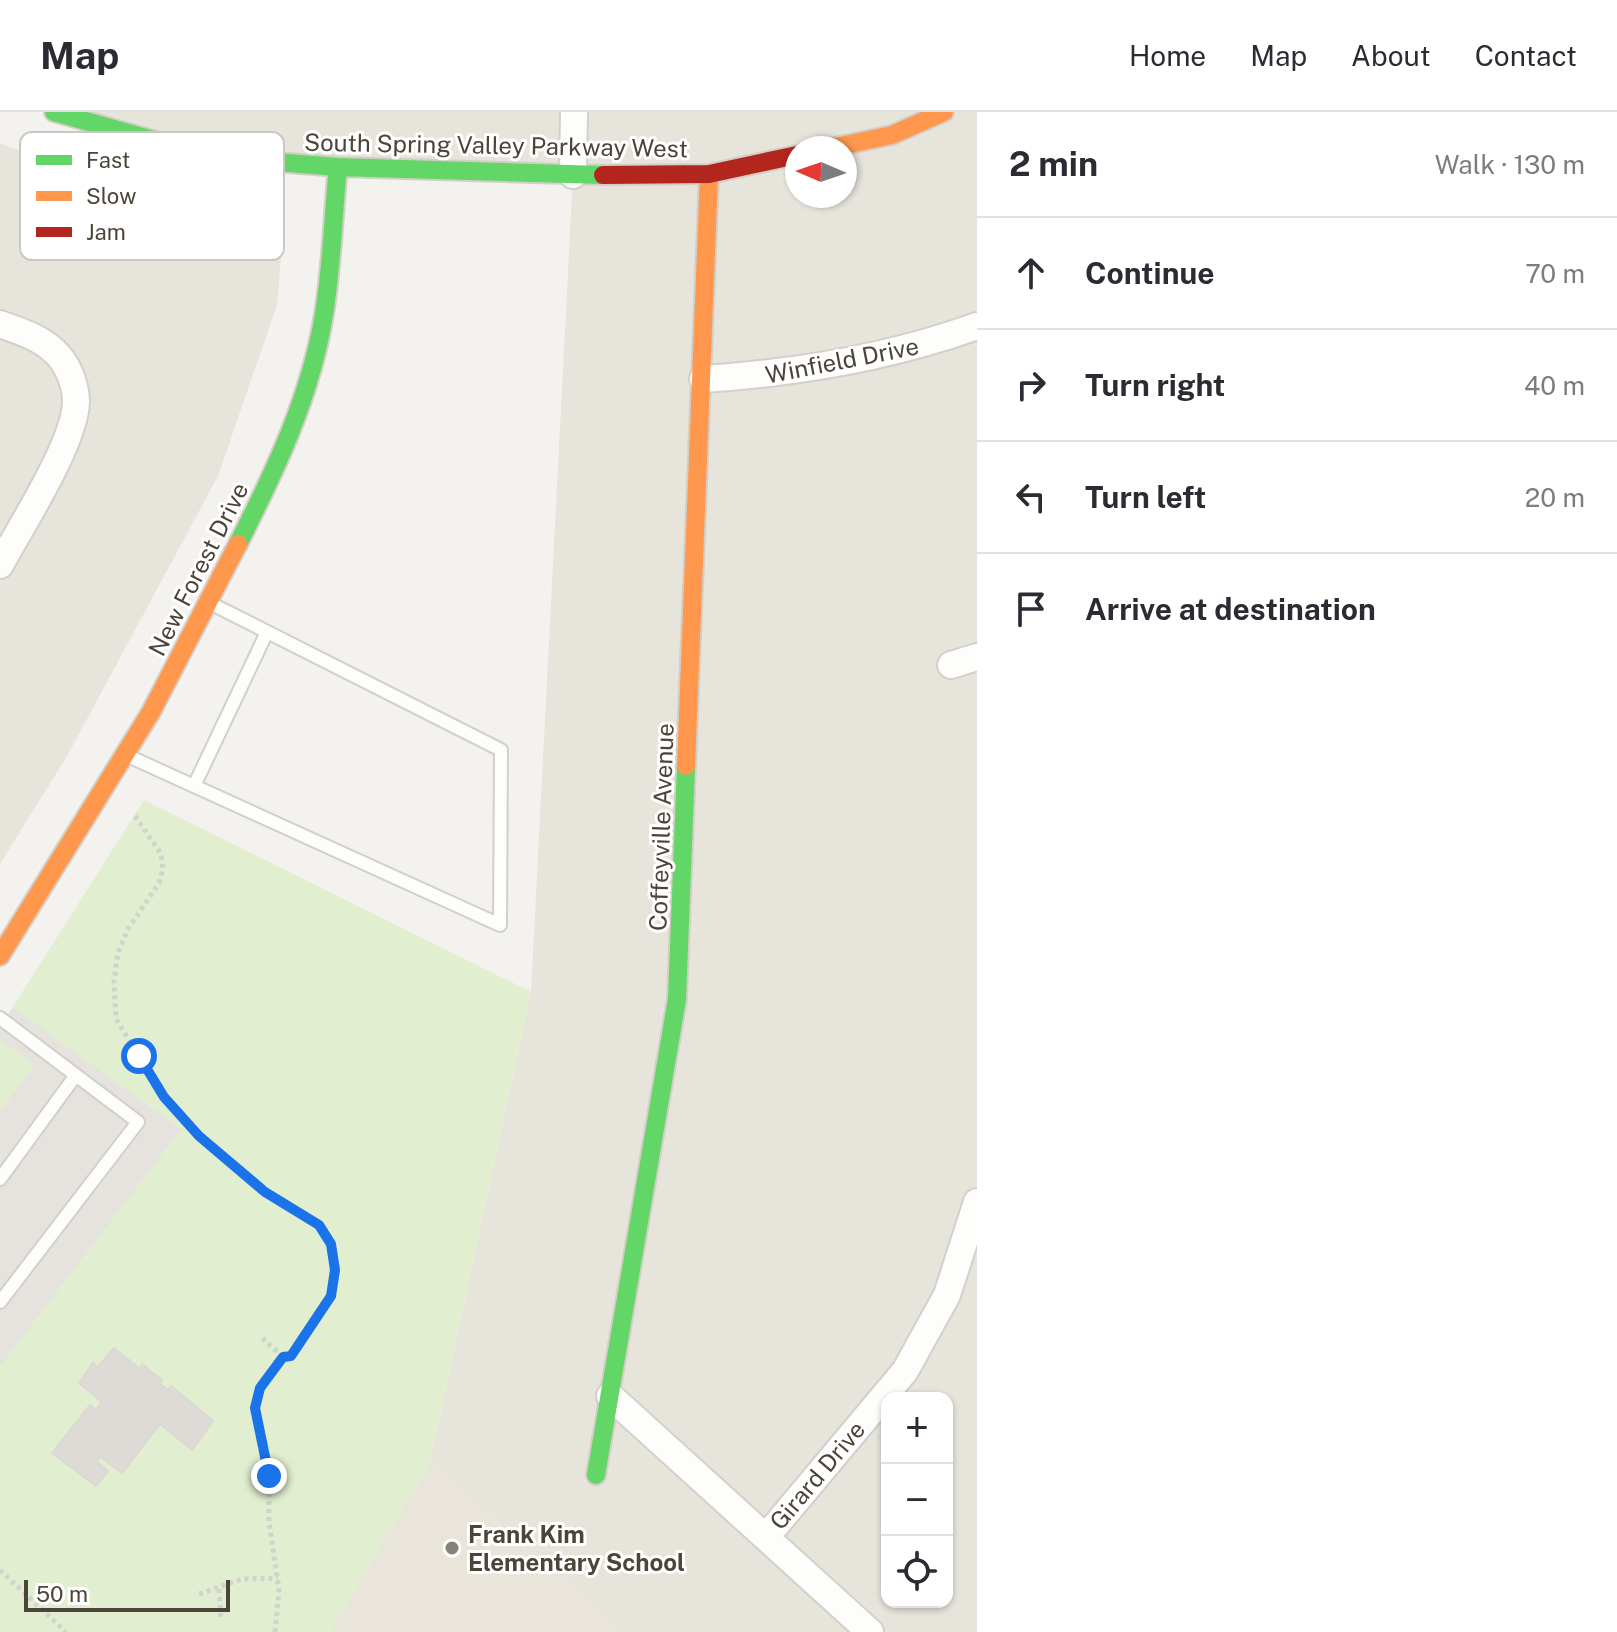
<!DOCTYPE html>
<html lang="en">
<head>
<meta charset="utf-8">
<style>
	:root { --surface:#fff; --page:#f2f2f3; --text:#2b2b33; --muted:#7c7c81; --line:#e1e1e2 }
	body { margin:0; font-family:"Public Sans",sans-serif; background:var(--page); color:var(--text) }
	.controls { position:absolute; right:24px; bottom:24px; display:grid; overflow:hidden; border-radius:16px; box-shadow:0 2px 6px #0004 }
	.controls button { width:72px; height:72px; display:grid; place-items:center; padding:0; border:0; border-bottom:2px solid var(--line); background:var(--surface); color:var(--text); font:40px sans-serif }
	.compass { position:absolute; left:785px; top:24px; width:72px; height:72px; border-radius:50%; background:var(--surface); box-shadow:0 2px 6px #0004; rotate:272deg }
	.scale { position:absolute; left:24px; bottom:20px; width:206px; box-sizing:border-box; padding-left:8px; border:4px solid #4b4439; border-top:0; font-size:22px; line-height:28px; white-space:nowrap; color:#4b4439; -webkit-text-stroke:6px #fff; paint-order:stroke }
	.stop { position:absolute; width:24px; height:24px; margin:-18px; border:6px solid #1a73e8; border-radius:50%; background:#fff }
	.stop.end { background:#1a73e8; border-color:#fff; box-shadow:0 2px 8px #0008 }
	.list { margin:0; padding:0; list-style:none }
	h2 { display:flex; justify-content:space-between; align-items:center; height:104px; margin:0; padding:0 32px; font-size:34px }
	h2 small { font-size:26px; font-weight:400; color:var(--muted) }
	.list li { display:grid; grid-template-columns:52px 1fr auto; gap:24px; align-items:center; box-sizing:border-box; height:112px; padding:0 32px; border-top:2px solid var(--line) }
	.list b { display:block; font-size:30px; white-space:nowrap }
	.list em { font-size:26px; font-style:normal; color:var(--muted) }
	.icon { flex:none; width:44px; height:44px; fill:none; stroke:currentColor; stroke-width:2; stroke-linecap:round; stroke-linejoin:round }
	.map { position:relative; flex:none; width:977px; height:1520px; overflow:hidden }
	header { display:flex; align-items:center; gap:48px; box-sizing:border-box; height:112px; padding:0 40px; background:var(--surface); border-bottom:2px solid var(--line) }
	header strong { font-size:38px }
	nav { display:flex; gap:44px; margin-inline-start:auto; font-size:28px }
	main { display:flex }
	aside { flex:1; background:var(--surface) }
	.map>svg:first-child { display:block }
</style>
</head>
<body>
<header>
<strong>Map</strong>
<nav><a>Home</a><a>Map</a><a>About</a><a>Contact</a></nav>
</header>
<main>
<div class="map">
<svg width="977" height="1520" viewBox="0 0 977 1520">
	<rect width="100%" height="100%" fill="#f4f2ee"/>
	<!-- residential -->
	<path fill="#e7e4dc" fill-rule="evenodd" d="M53 0H977V1520H620L430 1351 531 880 573 63 338 55ZM797 36H845V84H797ZM887 1286H947V1490H887Z
		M0 31 65 56 205 93 285 100 277 193 218 364 66 646 0 752Z"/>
	<!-- education -->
	<path fill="#eae5da" d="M430 1351 620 1520H330Z"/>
	<!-- green -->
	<path fill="#e1eecf" d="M144 688 531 880 430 1351 330 1520H0V915Z"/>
	<!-- parking -->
	<path fill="#e6e3df" d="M13 896 181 1017 0 1254V1000L35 952 0 928V915Z"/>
	<!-- building -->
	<path fill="#dedbd6" stroke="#dcd9d4" stroke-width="2" d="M114 1236 140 1257 142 1252 162 1268 159 1271 168 1278 171 1274 213 1309 192 1338 160 1312 122 1361 101 1345 97 1350 108 1359 96 1374 52 1341 90 1293 96 1298 102 1290 79 1271 93 1251 98 1255Z"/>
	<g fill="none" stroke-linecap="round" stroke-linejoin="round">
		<!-- lane casing -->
		<g stroke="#d2d0cb" stroke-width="16">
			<path id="lane" d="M128 644 500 813 501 638 210 491
				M194 674 267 520
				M0 906 138 1010 0 1190
				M0 1067 76 963"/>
		</g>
		<!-- street casing -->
		<g stroke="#d2d0cb" stroke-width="30">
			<path id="street" d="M573 63 574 0
				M0 212C19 219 40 225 55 240 68 252 76 273 76 290 75 331 21 414 0 453
				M703 267C797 261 888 246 977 214
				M951 553 977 545
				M610 1284 870 1520
				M766 1425 905 1259 947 1183 977 1090"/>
		</g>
		<!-- fast casing -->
		<g stroke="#d3cfc5" stroke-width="22">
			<path id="fast" d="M54 0 213 45 338 55 603 63
				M238 432C275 359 311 284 324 202 332 154 333 104 338 55
				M596 1363 677 887 686 654"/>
		</g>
		<!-- slow casing -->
		<g stroke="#d3cfc5" stroke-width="22">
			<path id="slow" d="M831 36 892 23 944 0
				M686 654 709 62
				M0 844 151 600 238 432"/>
		</g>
		<!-- jam casing -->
		<g stroke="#d3cfc5" stroke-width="22">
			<path id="jam" d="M603 63 709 62 797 43"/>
		</g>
		<!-- path -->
		<path stroke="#d3d2cc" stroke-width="5" stroke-dasharray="4 4" stroke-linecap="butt" d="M135 704 161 742 163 757 159 771 128 817 118 841 114 869 116 907 164 985 199 1024 265 1080 314 1109 327 1125 334 1149 331 1184 291 1244 283 1245 261 1225
			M0 1458 66 1520
			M219 1477 221 1507
			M199 1482 242 1467 278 1466
			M275 1520 279 1478 269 1410V1364L255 1296 260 1276 283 1245"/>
		<!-- lane -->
		<use href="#lane" stroke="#fdfdfc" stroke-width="12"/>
		<!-- street -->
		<use href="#street" stroke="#fdfdfc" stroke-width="26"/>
		<!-- fast -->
		<use href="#fast" stroke="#63d668" stroke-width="18"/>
		<!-- slow -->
		<use href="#slow" stroke="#ff974d" stroke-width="18"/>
		<!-- jam -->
		<use href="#jam" stroke="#b3261e" stroke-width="18"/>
	</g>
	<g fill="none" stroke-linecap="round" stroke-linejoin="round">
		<!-- route -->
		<path stroke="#1a73e8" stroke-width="10" d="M139 944 164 985 199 1024 265 1080 319 1113 331 1132 335 1158 331 1184 291 1244 283 1245 260 1276 255 1296 269 1364"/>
	</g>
	<!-- markers -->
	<circle fill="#868178" stroke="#fff" stroke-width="3" cx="452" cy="1436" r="8"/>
	<g text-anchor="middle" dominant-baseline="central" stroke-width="6" stroke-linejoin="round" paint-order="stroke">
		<!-- street labels -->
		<g font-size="24" fill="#4b4439" stroke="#fff">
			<text transform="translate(496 33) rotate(1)">South Spring Valley Parkway West</text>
			<text transform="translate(842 248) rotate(-11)">Winfield Drive</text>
			<text transform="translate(198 457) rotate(-63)">New Forest Drive</text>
			<text transform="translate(661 715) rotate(-88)">Coffeyville Avenue</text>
			<text transform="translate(817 1363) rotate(-50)">Girard Drive</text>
		</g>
		<!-- poi labels -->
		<g font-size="24" font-weight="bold" fill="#4b4439" stroke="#fff" text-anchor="start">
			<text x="468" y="1422">Frank Kim<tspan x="468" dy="28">Elementary School</tspan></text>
		</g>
	</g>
	<!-- legend -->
	<rect x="20" y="20" width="264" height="128" rx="12" fill="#fff" stroke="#c9c7c4" stroke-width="2"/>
	<rect x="36" y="43" width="36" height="10" fill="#63d668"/>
	<rect x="36" y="79" width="36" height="10" fill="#ff974d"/>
	<rect x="36" y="115" width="36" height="10" fill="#b3261e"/>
	<g font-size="22" fill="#4b4439">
		<text x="86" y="56">Fast</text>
		<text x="86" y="92">Slow</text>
		<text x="86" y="128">Jam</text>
	</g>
</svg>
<div class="controls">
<button>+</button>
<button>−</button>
<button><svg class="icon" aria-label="locate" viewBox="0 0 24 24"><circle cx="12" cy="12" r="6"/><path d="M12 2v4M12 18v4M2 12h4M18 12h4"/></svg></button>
</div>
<svg class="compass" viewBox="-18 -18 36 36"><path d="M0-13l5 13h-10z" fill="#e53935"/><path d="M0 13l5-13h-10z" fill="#7c7c81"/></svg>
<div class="scale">50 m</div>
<div class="stop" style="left:139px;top:944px"></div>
<div class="stop end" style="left:269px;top:1364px"></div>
</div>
<aside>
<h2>2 min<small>Walk · 130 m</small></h2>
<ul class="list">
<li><svg class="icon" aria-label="ahead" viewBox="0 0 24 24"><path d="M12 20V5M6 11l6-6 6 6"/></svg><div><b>Continue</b></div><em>70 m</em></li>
<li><svg class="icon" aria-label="right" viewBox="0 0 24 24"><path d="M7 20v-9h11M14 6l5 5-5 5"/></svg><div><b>Turn right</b></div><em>40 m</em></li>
<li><svg class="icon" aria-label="left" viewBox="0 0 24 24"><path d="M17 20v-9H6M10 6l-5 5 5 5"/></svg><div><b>Turn left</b></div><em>20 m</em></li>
<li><svg class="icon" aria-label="arrive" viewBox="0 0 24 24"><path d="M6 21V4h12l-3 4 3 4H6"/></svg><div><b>Arrive at destination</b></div></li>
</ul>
</aside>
</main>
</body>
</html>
